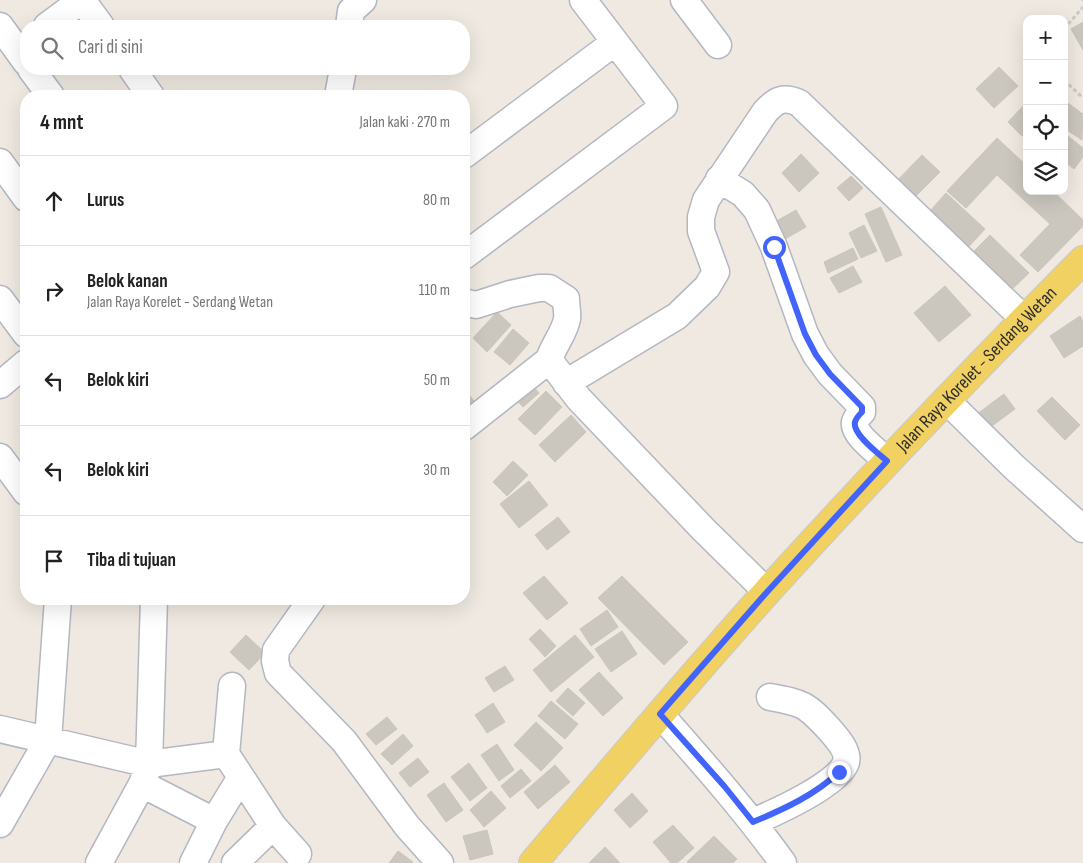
<!DOCTYPE html>
<html lang="id">
<head>
<meta charset="utf-8">
<style>
	:root { --surface:#fff; --page:#f2f2f2; --text:#222; --muted:#767676; --line:#e0e0e0 }
	body { margin:0; font-family:"Sofia Sans Condensed",sans-serif; background:var(--page); color:var(--text) }
	.controls { position:absolute; right:15px; top:15px; display:grid; overflow:hidden; border-radius:10px; box-shadow:0 5px 20px #0002 }
	.controls button { width:45px; height:45px; display:grid; place-items:center; padding:0; border:0; border-bottom:1px solid var(--line); background:var(--surface); color:var(--text); font:25px sans-serif }
	.stop { position:absolute; width:15px; height:15px; margin:-11px; border:4px solid #4264fb; border-radius:50%; background:#fff }
	.stop.end { background:#4264fb; border-color:#fff; box-shadow:0 1px 5px #0008 }
	.list { margin:0; padding:0; list-style:none }
	h2 { display:flex; justify-content:space-between; align-items:center; height:65px; margin:0; padding:0 20px; font-size:21px }
	h2 small { font-size:16px; font-weight:400; color:var(--muted) }
	.list li { display:grid; grid-template-columns:32px 1fr auto; gap:15px; align-items:center; box-sizing:border-box; height:90px; padding:0 20px; border-top:1px solid var(--line) }
	.list b { display:block; font-size:19px; white-space:nowrap }
	.list p { margin:0; font-size:16px; white-space:nowrap; color:var(--muted) }
	.list em { font-size:16px; font-style:normal; color:var(--muted) }
	.icon { flex:none; width:28px; height:28px; fill:none; stroke:currentColor; stroke-width:2; stroke-linecap:round; stroke-linejoin:round }
	.map { position:relative; flex:none; width:1083px; height:863px; overflow:hidden }
	.search { position:absolute; background:var(--surface); box-shadow:0 5px 20px #0002; left:20px; top:20px; width:450px; height:55px; display:flex; align-items:center; gap:12px; box-sizing:border-box; padding:0 18px; border-radius:20px; color:var(--muted); font-size:19px }
	.panel { position:absolute; background:var(--surface); box-shadow:0 5px 20px #0002; left:20px; top:90px; width:450px; height:515px; border-radius:20px }
	.map>svg:first-child { display:block }
</style>
</head>
<body>
<div class="map">
<svg width="1083" height="863" viewBox="0 0 1083 863">
	<rect width="100%" height="100%" fill="#efe9e1"/>
	<!-- building -->
	<path fill="#cbc7bf" stroke="#cbc5ba" d="M1083 22V50L1071 29Z
		M999 67 1018 86 994 108 976 89Z
		M1065 101 1083 114 1082 140 1064 128Z
		M1027 102V131L1022 136 1008 122Z
		M1064 133 1083 148V157L1074 169 1064 161Z
		M997 138 1027 166V191H1053L1083 220V226L1038 272 1020 255 1050 224 997 175 966 208 947 191Z
		M801 154 819 173 799 192 782 173Z
		M922 155 940 172 909 203 892 186Z
		M851 176 863 188 849 201 837 188Z
		M946 193 985 229 963 253 924 218Z
		M881 207 902 255 886 262 865 214Z
		M796 210 806 227 778 243 768 226Z
		M864 225 877 251 861 258 849 233Z
		M990 235 1029 273 1007 294 969 256Z
		M853 248 858 259 828 273 824 262Z
		M853 266 862 282 839 293 830 278Z
		M945 286 971 315 939 342 914 313Z
		M497 312 511 325 487 352 473 338Z
		M1080 316 1083 321V346L1064 358 1050 336Z
		M513 329 529 343 510 365 494 352Z
		M527 379 539 393 523 407 510 393Z
		M464 389 480 408 464 420Z
		M546 391 562 407 535 435 518 419Z
		M1004 394 1015 409 988 429 977 414Z
		M1052 397 1080 425 1065 440 1037 411Z
		M571 415 586 432 555 462 539 445Z
		M513 461 528 475 507 496 493 482Z
		M529 481 548 505 519 528 500 504Z
		M558 517 570 532 547 550 535 535Z
		M464 562 469 565 464 574Z
		M544 576 568 603 547 620 523 593Z
		M622 576 688 642 664 665 598 598Z
		M607 610 618 627 591 646 580 629Z
		M540 629 556 646 545 657 529 639Z
		M622 631 637 654 611 672 595 649Z
		M246 635 265 653 249 670 230 652Z
		M575 635 594 657 551 692 533 670Z
		M505 666 514 680 494 692 485 678Z
		M599 672 623 698 603 716 579 690Z
		M568 688 585 703 573 716 556 701Z
		M551 701 578 724 565 739 538 716Z
		M493 703 505 722 487 733 475 715Z
		M387 717 397 729 376 745 366 734Z
		M536 722 563 748 541 771 514 745Z
		M403 734 413 746 392 765 381 754Z
		M497 744 514 770 499 781 481 755Z
		M418 758 429 772 410 787 399 773Z
		M469 763 487 788 470 801 451 777Z
		M555 765 570 782 538 809 524 792Z
		M521 769 531 781 510 798 501 786Z
		M444 783 463 810 446 822 427 795Z
		M491 791 506 808 484 827 470 810Z
		M632 793 648 811 630 828 614 810Z
		M673 825 694 848 677 863H671L653 842Z
		M487 830 493 854 470 860 463 836Z
		M714 836 737 859 733 863H689L687 862Z
		M605 847 620 863H589Z
		M398 851 413 862 412 863H389Z"/>
	<g fill="none" stroke-linecap="round" stroke-linejoin="round">
		<!-- minor casing -->
		<g stroke="#b4b7c1" stroke-width="29">
			<path id="minor" d="M82 0 101 26
				M684 0 718 45
				M0 26 26 62
				M47 26 82 0
				M349 26 351 11 363 0
				M31 69 51 96
				M132 69 151 96
				M338 96 343 69
				M464 155 615 42
				M0 162 26 198
				M719 179 743 194 757 210 774 247 805 334 816 355 830 374 862 407V412C860 414 856 418 855 422 852 434 879 453 887 461
				M464 256 664 106 583 0
				M0 299 26 334
				M464 302 476 305 510 294 539 288H549L566 299C566 306 568 313 567 319 564 334 553 346 549 360L579 399 703 529 767 592
				M566 383 677 316 707 287 716 272 701 231V217L706 200 765 112C776 100 783 96 799 103L1024 319
				M0 385 26 363
				M946 400 1014 467 1083 529
				M464 427 549 360
				M0 457 26 492
				M312 599 276 650 275 661 278 673 344 741 407 826 440 863
				M232 686 226 754 273 826 298 854
				M660 714C703 763 745 810 783 863
				M0 729 149 764 226 754
				M142 784 214 821
				M753 822C774 813 840 784 846 762 849 751 836 737 829 729 806 704 803 703 770 697
				M0 824 48 740 58 599
				M99 863 142 784 149 764 154 599
				M193 863 214 821 241 777
				M235 863 273 826"/>
		</g>
		<!-- major casing -->
		<g stroke="#c9c9c9" stroke-width="30">
			<g id="major">
				<path id="s1" d="M533 863C610 772 687 681 766 593 869 479 975 369 1083 260"/>
			</g>
		</g>
		<!-- path -->
		<path stroke="#c9c9c9" stroke-width="3" stroke-dasharray="4 2.5" stroke-linecap="butt" d="M1083 0V1
			M1064 29 1083 7
			M1064 80 1083 98"/>
		<!-- minor -->
		<use href="#minor" stroke="#fff" stroke-width="26"/>
		<!-- major -->
		<use href="#major" stroke="#f2d163" stroke-width="28"/>
	</g>
	<g fill="none" stroke-linecap="round" stroke-linejoin="round">
		<!-- route -->
		<path stroke="#4264fb" stroke-width="6" d="M774 247 805 334 816 355 830 374 862 407V412C860 414 856 418 855 422 852 434 879 454 887 461L767 592 660 714 725 787 753 822C784 809 815 795 839 772"/>
	</g>
	<g text-anchor="middle" dominant-baseline="central" stroke-width="5" stroke-linejoin="round" paint-order="stroke">
		<!-- street labels -->
		<g font-size="19" fill="#2e2e2e" stroke="#fff">
			<text stroke="none"><textPath href="#s1" startOffset="664">Jalan Raya Korelet - Serdang Wetan</textPath></text>
		</g>
	</g>
</svg>
<div class="controls">
<button>+</button>
<button>−</button>
<button><svg class="icon" aria-label="locate" viewBox="0 0 24 24"><circle cx="12" cy="12" r="6"/><path d="M12 2v4M12 18v4M2 12h4M18 12h4"/></svg></button>
<button><svg class="icon" aria-label="layers" viewBox="0 0 24 24"><path d="M12 4l9 5-9 5-9-5zM3 14l9 5 9-5"/></svg></button>
</div>
<div class="stop" style="left:774px;top:247px"></div>
<div class="stop end" style="left:839px;top:772px"></div>
<div class="search"><svg class="icon" aria-label="search" viewBox="0 0 24 24"><circle cx="10" cy="10" r="6"/><path d="M15 15l6 6"/></svg>Cari di sini</div>
<section class="panel">
<h2>4 mnt<small>Jalan kaki · 270 m</small></h2>
<ul class="list">
<li><svg class="icon" aria-label="ahead" viewBox="0 0 24 24"><path d="M12 20V5M6 11l6-6 6 6"/></svg><div><b>Lurus</b></div><em>80 m</em></li>
<li><svg class="icon" aria-label="right" viewBox="0 0 24 24"><path d="M7 20v-9h11M14 6l5 5-5 5"/></svg><div><b>Belok kanan</b><p>Jalan Raya Korelet - Serdang Wetan</p></div><em>110 m</em></li>
<li><svg class="icon" aria-label="left" viewBox="0 0 24 24"><path d="M17 20v-9H6M10 6l-5 5 5 5"/></svg><div><b>Belok kiri</b></div><em>50 m</em></li>
<li><svg class="icon" aria-label="left" viewBox="0 0 24 24"><path d="M17 20v-9H6M10 6l-5 5 5 5"/></svg><div><b>Belok kiri</b></div><em>30 m</em></li>
<li><svg class="icon" aria-label="arrive" viewBox="0 0 24 24"><path d="M6 21V4h12l-3 4 3 4H6"/></svg><div><b>Tiba di tujuan</b></div></li>
</ul>
</section>
</div>
</body>
</html>
